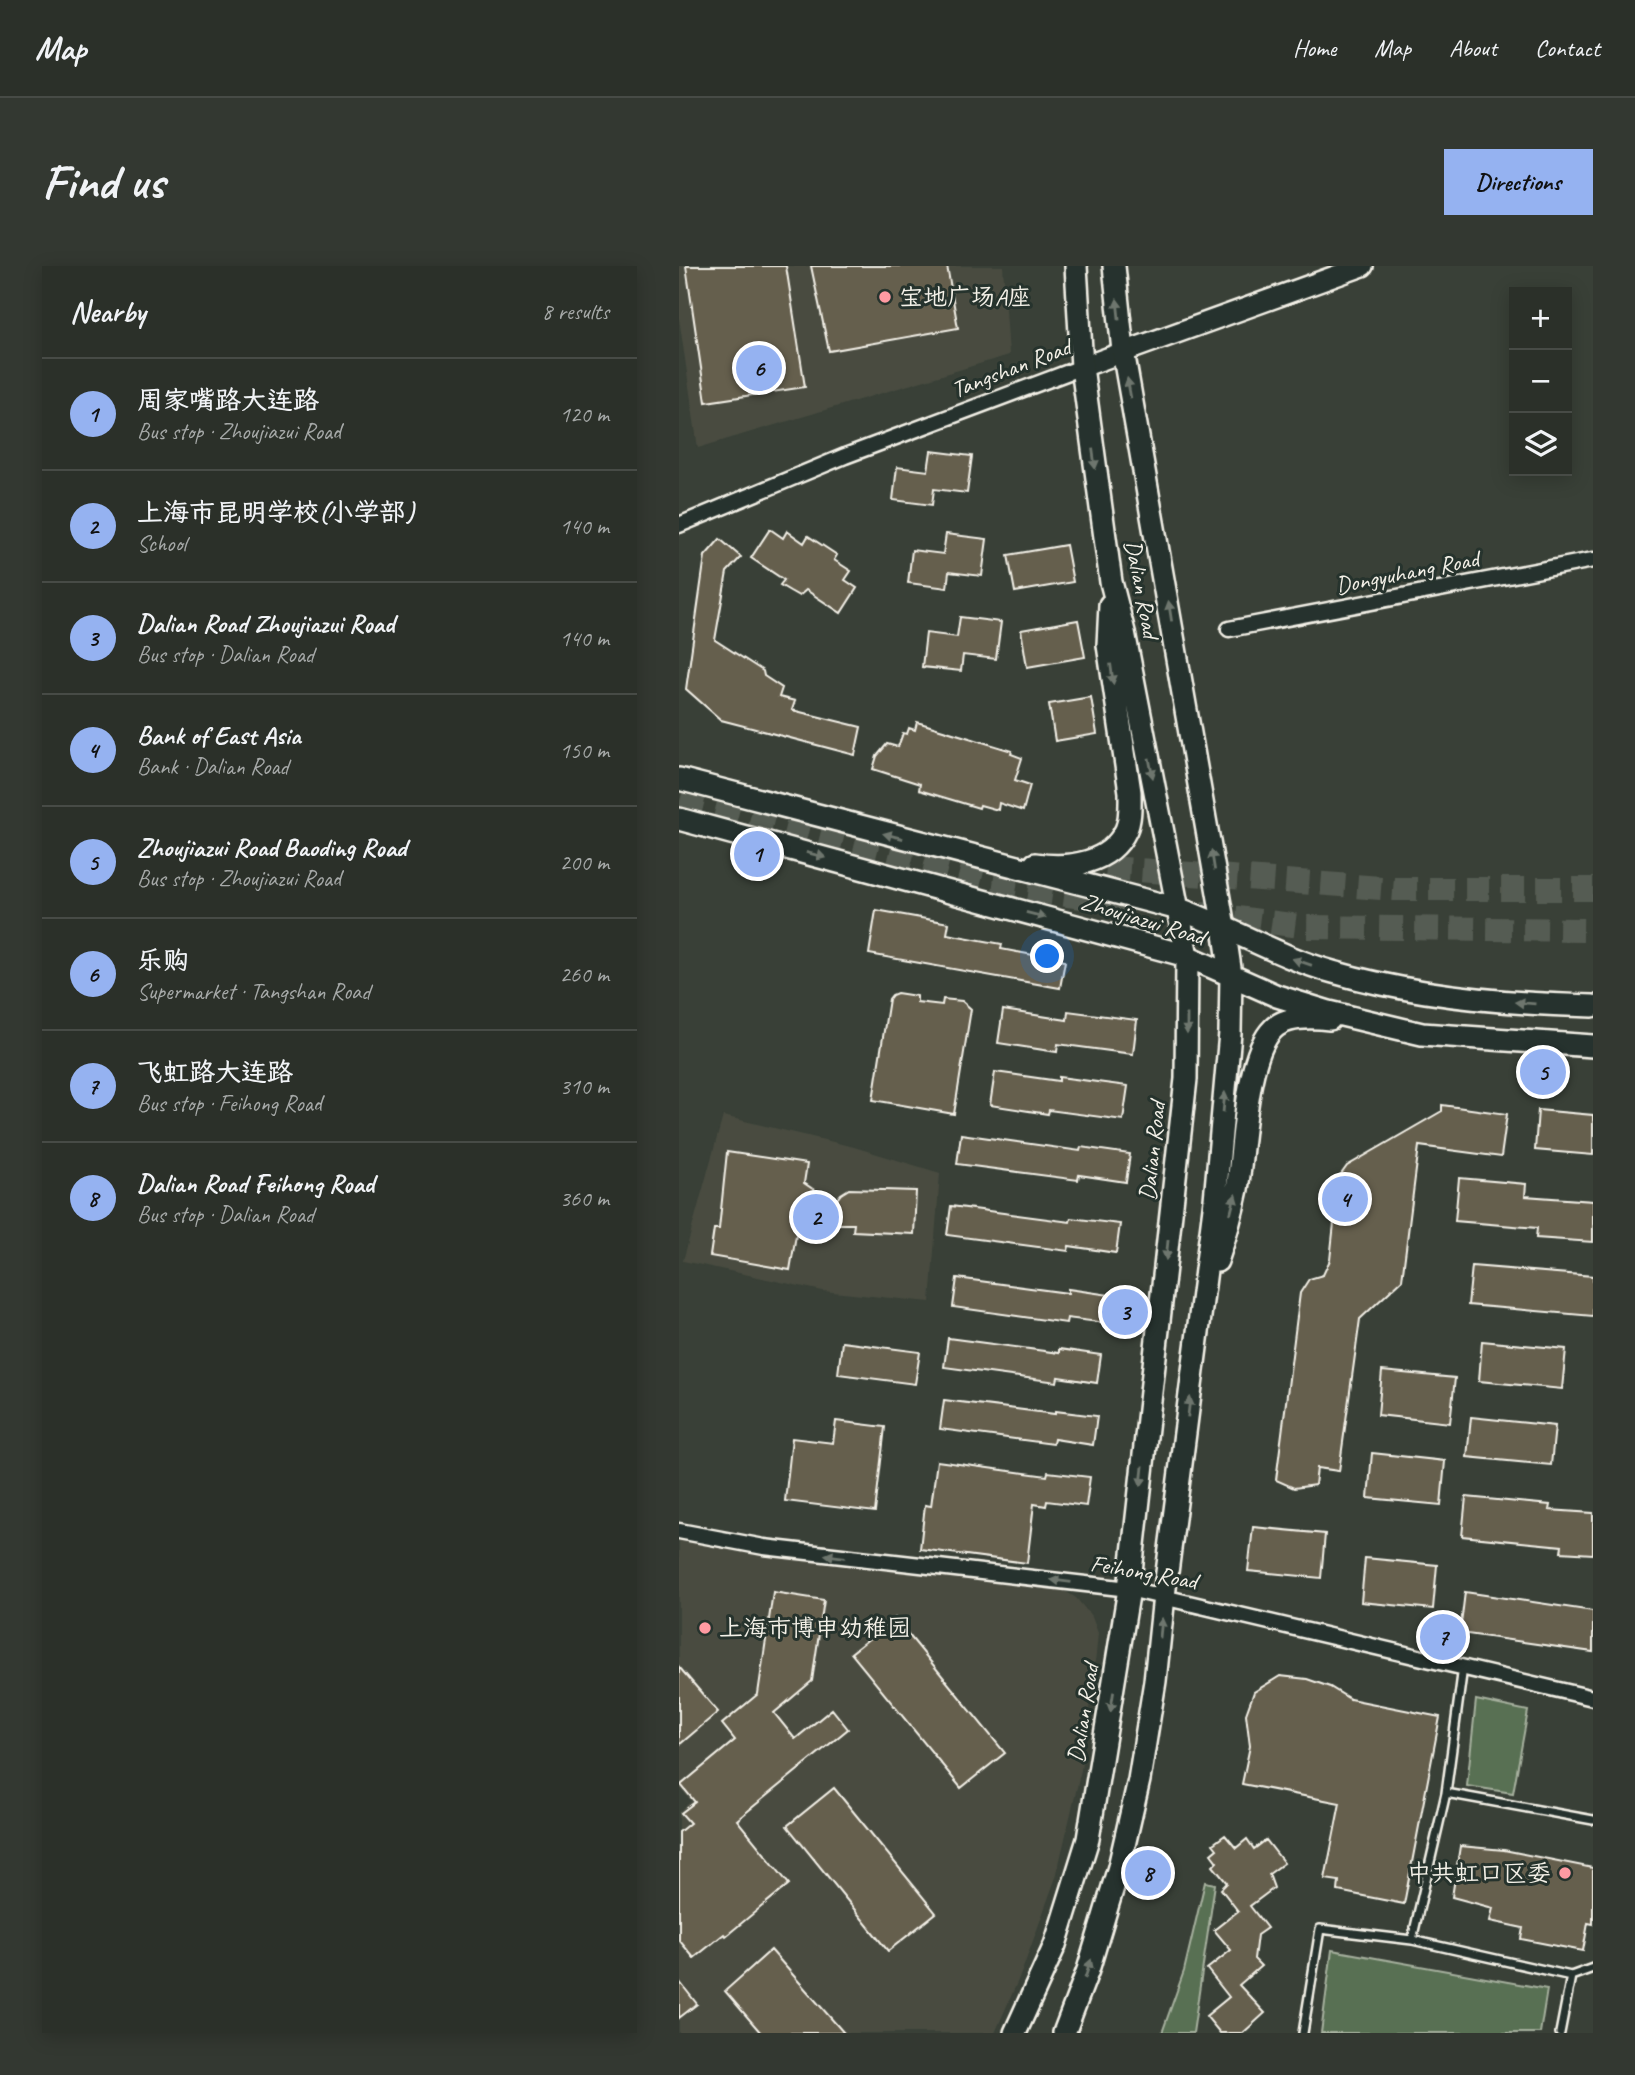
<!DOCTYPE html>
<html lang="en">
<head>
<meta charset="utf-8">
<style>
	:root { --surface:#2b3029; --page:#333831; --text:#f1f3f6; --muted:#a6a9a8; --line:#474b46; --accent:#95b2f1 }
	body { margin:0; font-family:Caveat,"LXGW WenKai TC",sans-serif; background:var(--page); color:var(--text) }
	.controls { position:absolute; right:21px; top:21px; display:grid; overflow:hidden; border-radius:0px; box-shadow:0 4px 18px #0003 }
	.controls button { width:63px; height:63px; display:grid; place-items:center; padding:0; border:0; border-bottom:2px solid var(--line); background:var(--surface); color:var(--text); font:35px sans-serif }
	.you { position:absolute; left:369px; top:691px; width:24px; height:24px; margin:-18px; border:5px solid #fff; border-radius:50%; background:#1a73e8; box-shadow:0 0 0 10px #1a73e833 }
	.badge { display:grid; place-items:center; width:46px; height:46px; border-radius:50%; background:var(--accent); color:#111; font-size:23px; font-weight:700 }
	.pin { position:absolute; translate:-50% -50%; border:4px solid #fff; box-shadow:0 2px 7px #0006 }
	.list { margin:0; padding:0; list-style:none }
	h2 { display:flex; justify-content:space-between; align-items:center; height:91px; margin:0; padding:0 28px; font-size:30px }
	h2 small { font-size:23px; font-weight:400; color:var(--muted) }
	.list li { display:grid; grid-template-columns:46px 1fr auto; gap:21px; align-items:center; box-sizing:border-box; height:112px; padding:0 28px; border-top:2px solid var(--line) }
	.list b { display:block; font-size:26px; white-space:nowrap }
	.list p { margin:0; font-size:23px; white-space:nowrap; color:var(--muted) }
	.list em { font-size:23px; font-style:normal; color:var(--muted) }
	.icon { flex:none; width:38px; height:38px; fill:none; stroke:currentColor; stroke-width:2; stroke-linecap:round; stroke-linejoin:round }
	.map { position:relative; flex:none; width:914px; height:1767px; overflow:hidden; border-radius:0px }
	header { display:flex; align-items:center; gap:42px; box-sizing:border-box; height:98px; padding:0 35px; background:var(--surface); border-bottom:2px solid var(--line) }
	header strong { font-size:33px }
	nav { display:flex; gap:38px; margin-inline-start:auto; font-size:24px }
	.intro { display:flex; align-items:center; justify-content:space-between; box-sizing:border-box; height:168px; padding:0 42px }
	h1 { margin:0; font-size:49px }
	.button { padding:18px 32px; border-radius:0px; background:var(--accent); color:#111; font-size:24px; font-weight:700 }
	main { display:flex; gap:42px; padding:0 42px }
	aside { flex:1; background:var(--surface); border-radius:0px; box-shadow:0 4px 18px #0003 }
	.map>svg:first-child { display:block }
</style>
</head>
<body>
<header>
<strong>Map</strong>
<nav><a>Home</a><a>Map</a><a>About</a><a>Contact</a></nav>
</header>
<div class="intro"><h1>Find us</h1><a class="button">Directions</a></div>
<main>
<aside>
<h2>Nearby<small>8 results</small></h2>
<ul class="list">
<li><span class="badge">1</span><div><b>周家嘴路大连路</b><p>Bus stop · Zhoujiazui Road</p></div><em>120 m</em></li>
<li><span class="badge">2</span><div><b>上海市昆明学校(小学部)</b><p>School</p></div><em>140 m</em></li>
<li><span class="badge">3</span><div><b>Dalian Road Zhoujiazui Road</b><p>Bus stop · Dalian Road</p></div><em>140 m</em></li>
<li><span class="badge">4</span><div><b>Bank of East Asia</b><p>Bank · Dalian Road</p></div><em>150 m</em></li>
<li><span class="badge">5</span><div><b>Zhoujiazui Road Baoding Road</b><p>Bus stop · Zhoujiazui Road</p></div><em>200 m</em></li>
<li><span class="badge">6</span><div><b>乐购</b><p>Supermarket · Tangshan Road</p></div><em>260 m</em></li>
<li><span class="badge">7</span><div><b>飞虹路大连路</b><p>Bus stop · Feihong Road</p></div><em>310 m</em></li>
<li><span class="badge">8</span><div><b>Dalian Road Feihong Road</b><p>Bus stop · Dalian Road</p></div><em>360 m</em></li>
</ul>
</aside>
<div class="map">
<svg width="914" height="1767" viewBox="0 0 914 1767">
	<rect width="100%" height="100%" fill="#394037"/>
	<filter id="ink" filterUnits="userSpaceOnUse"><feTurbulence type="fractalNoise" baseFrequency=".0143" numOctaves="2"/><feDisplacementMap in="SourceGraphic" scale="14" xChannelSelector="R" yChannelSelector="G"/><feConvolveMatrix kernelMatrix="1 2 1 2 8 2 1 2 1" color-interpolation-filters="sRGB"/></filter>
	<g filter="url(#ink)">
		<!-- built -->
		<path fill="#494c41" d="M0 0H324L330 89 19 182 0 52Z
			M44 850 175 881 261 907 251 1036 144 1025 4 995Z
			M0 1273 53 1284 378 1320 397 1332 413 1351 419 1367 417 1388 402 1504 377 1611 343 1705 316 1767H0V1546L12 1535 0 1520Z"/>
		<!-- green -->
		<path fill="#586f53" stroke="#a6b09e" stroke-width="2" d="M797 1434 849 1445 834 1527 788 1520Z
			M526 1616 536 1618 514 1767H483L505 1705Z
			M653 1684 868 1723 861 1767H642Z"/>
		<!-- building -->
		<path fill="#655e4e" stroke="#f4f1e8" stroke-width="2" d="M7 0H107L126 121 27 136Z
			M132 0H268L279 62 150 85Z
			M252 185 293 190 288 227 255 223 253 239 214 234 218 201 249 205Z
			M91 263 104 272 108 265 125 277 129 270 158 289 155 294 172 305 166 314 178 322 162 347 127 324 120 330 111 325 101 319 105 314 72 292Z
			M267 268 308 273 303 310 270 306 268 322 229 317 233 284 264 288Z
			M41 273 62 291 48 306 36 374 84 405 85 410 103 422 100 431 116 435 113 444 182 461 176 489 42 454 7 423 26 290Z
			M387 279 394 316 336 326 329 289Z
			M281 351 322 356 317 393 284 389 282 405 243 401 247 367 278 371Z
			M399 354 406 391 348 401 342 364Z
			M412 431 418 468 376 475 370 438Z
			M238 456 333 485 332 488 343 492 336 514 351 519 344 545 320 537 319 544 301 539 300 542 240 524 241 518 194 503 198 490 208 478 219 481 224 467 228 468 230 462 236 464Z
			M197 644 270 657 268 668 323 678 322 683 386 695 381 722 190 688Z
			M218 727 238 730V736L263 739 264 733 283 735 292 743 275 848 194 834 210 733 213 729Z
			M324 744 388 754 389 745 458 754 454 788 379 778 378 786 319 777Z
			M316 806 380 815V811L449 820 444 854 370 844 369 848 311 839Z
			M763 839 828 848 822 891 740 880 723 1014 681 1053 660 1205 638 1202 636 1219 615 1222 597 1214 621 1027 630 1013 644 1009 651 994 660 911 668 900 763 845Z
			M859 844 914 849V889L856 884Z
			M282 868 401 885 402 881 451 888 447 916 400 909 399 914 278 898Z
			M48 886 128 898 125 917 141 928 147 947 162 928 170 923 237 925 235 968 174 965 175 958H127L124 971 117 969 111 1004 31 990 35 963H40Z
			M780 912 847 918 846 930 914 935V976L857 972 858 962 776 955Z
			M272 940 391 956 392 952 441 958 437 987 390 980 389 985 268 969Z
			M793 1000 914 1010V1050L789 1039Z
			M278 1012 389 1027V1023L431 1029 427 1057 388 1052 387 1057 274 1041Z
			M269 1072 380 1087V1083L422 1089 418 1117 379 1111 378 1116 265 1101Z
			M803 1075 887 1083 883 1123 800 1115Z
			M163 1076 241 1086 236 1118 159 1108Z
			M703 1105 776 1112 771 1157 699 1149Z
			M265 1134 376 1148V1145L418 1150 414 1179 375 1173 374 1178 261 1163Z
			M792 1151 876 1160 872 1199 788 1191Z
			M157 1155 206 1161 196 1246 106 1235 113 1172 154 1177Z
			M693 1187 766 1195 762 1239 689 1232Z
			M258 1195 368 1210 369 1206 411 1211 407 1240 368 1235 367 1240 355 1238 348 1297 241 1283 246 1239 252 1240Z
			M787 1231 871 1239 870 1244 914 1247V1288L882 1286 883 1280 783 1270Z
			M574 1261 646 1268 642 1312 569 1305Z
			M686 1292 758 1299 754 1343 682 1336Z
			M94 1326 145 1334 133 1415 95 1447 116 1473 153 1443 169 1463 58 1554 110 1618 47 1670 45 1668 15 1692 0 1674V1566L11 1557 2 1547 16 1536 2 1519 56 1474 43 1458 79 1428Z
			M786 1326 914 1345V1386L781 1367Z
			M216 1352 326 1487 282 1522 172 1387Z
			M0 1401 39 1446 0 1479Z
			M601 1410 628 1413 651 1421 671 1433 761 1451 725 1638 659 1625 660 1615 646 1613 661 1537 563 1518 571 1480 567 1448 575 1426Z
			M155 1522 257 1647 209 1685 108 1560Z
			M546 1569 557 1582 568 1573 575 1583 587 1574 605 1597 590 1608 595 1622 571 1640 588 1662 578 1669 575 1693 582 1700 560 1719 586 1747 564 1767H541L527 1750 550 1731 528 1703 552 1684 535 1664 559 1645 542 1623 548 1617 534 1600 538 1596 532 1588 538 1583 534 1578Z
			M781 1580 825 1584 914 1602V1658L909 1657 904 1685 842 1673 844 1662 811 1655 814 1642 773 1631Z
			M92 1684 165 1767H82L46 1725Z
			M0 1715 18 1738 0 1752Z"/>
		<g fill="none" stroke-linecap="round" stroke-linejoin="round">
			<!-- highway-tunnel -->
			<path stroke="#555b52" stroke-width="24" stroke-dasharray="24 12" stroke-linecap="butt" d="M0 539 308 618 454 638
				M391 599 715 623H914
				M521 647 628 661 914 664"/>
			<!-- lane casing -->
			<g stroke="#f4f1e8" stroke-width="12">
				<path id="lane" d="M784 1401 767 1527 914 1554
					M733 1674 767 1527
					M624 1767 641 1663 733 1674 892 1710 914 1702
					M881 1767 892 1710"/>
			</g>
			<!-- street casing -->
			<g stroke="#f4f1e8" stroke-width="19">
				<path id="street" d="M0 259 166 190 403 101
					M550 363 914 294
					M0 1265 85 1281 450 1323 914 1432"/>
			</g>
			<!-- secondary casing -->
			<g stroke="#f4f1e8" stroke-width="24">
				<path id="secondary" d="M403 101 684 0"/>
			</g>
			<!-- primary casing -->
			<g stroke="#f4f1e8" stroke-width="26">
				<path id="primary" d="M0 513 500 643C553 662 600 691 654 706 737 730 828 738 914 740
					M0 553 508 690 598 730 650 746 743 768 914 780
					M356 598C390 603 431 598 447 564 452 553 451 538 451 526L429 379 431 339
					M538 995C546 972 553 947 558 923 565 884 566 790 594 763 607 750 634 751 651 753
					M336 1767 376 1679 409 1573 450 1323 507 813 508 690 445 366 432 316 403 101 397 0
					M385 1767 409 1704 440 1601 460 1514 476 1415 485 1330 536 934 551 767 552 709 545 661 444 85 435 0"/>
			</g>
			<!-- lane -->
			<use href="#lane" stroke="#26332d" stroke-width="7"/>
			<!-- street -->
			<use href="#street" stroke="#26332d" stroke-width="14"/>
			<!-- secondary -->
			<use href="#secondary" stroke="#26332d" stroke-width="19"/>
			<!-- primary -->
			<use href="#primary" stroke="#26332d" stroke-width="21"/>
		</g>
		<!-- one-way arrows -->
		<defs><path id="oneway-solid" d="M-6-.8H1V-3.2L6.5 0L1 3.2V.8H-6Z" transform="scale(1.75)"/></defs>
		<g fill="#6e766e">
			<use href="#oneway-solid" transform="translate(439 43) rotate(-96)"/>
			<use href="#oneway-solid" transform="translate(450 122) rotate(-100)"/>
			<use href="#oneway-solid" transform="translate(415 193) rotate(82)"/>
			<use href="#oneway-solid" transform="translate(491 345) rotate(-99)"/>
			<use href="#oneway-solid" transform="translate(433 408) rotate(82)"/>
			<use href="#oneway-solid" transform="translate(472 502) rotate(79)"/>
			<use href="#oneway-solid" transform="translate(214 570) rotate(-166)"/>
			<use href="#oneway-solid" transform="translate(137 589) rotate(15)"/>
			<use href="#oneway-solid" transform="translate(534 594) rotate(-99)"/>
			<use href="#oneway-solid" transform="translate(357 649) rotate(15)"/>
			<use href="#oneway-solid" transform="translate(623 696) rotate(-161)"/>
			<use href="#oneway-solid" transform="translate(846 737) rotate(-175)"/>
			<use href="#oneway-solid" transform="translate(508 758) rotate(90)"/>
			<use href="#oneway-solid" transform="translate(545 836) rotate(-85)"/>
			<use href="#oneway-solid" transform="translate(554 938) rotate(-76)"/>
			<use href="#oneway-solid" transform="translate(488 984) rotate(96)"/>
			<use href="#oneway-solid" transform="translate(510 1141) rotate(-83)"/>
			<use href="#oneway-solid" transform="translate(463 1210) rotate(96)"/>
			<use href="#oneway-solid" transform="translate(156 1290) rotate(-173)"/>
			<use href="#oneway-solid" transform="translate(382 1315) rotate(-173)"/>
			<use href="#oneway-solid" transform="translate(482 1362) rotate(-84)"/>
			<use href="#oneway-solid" transform="translate(433 1436) rotate(99)"/>
			<use href="#oneway-solid" transform="translate(409 1703) rotate(-72)"/>
		</g>
	</g>
	<!-- markers -->
	<g fill="#ff9aa2" stroke="#26332d" stroke-width="2.5">
		<circle cx="206" cy="31" r="7"/>
		<circle cx="26" cy="1362" r="7"/>
		<circle cx="886" cy="1607" r="7"/>
	</g>
	<g text-anchor="middle" dominant-baseline="central" stroke-width="6" stroke-linejoin="round" paint-order="stroke">
		<!-- poi labels -->
		<g font-size="24" fill="#f4f1e8" stroke="#26332d" text-anchor="start">
			<text x="220" y="31">宝地广场A座</text>
			<text x="40" y="1362">上海市博申幼稚园</text>
			<text x="872" y="1607" text-anchor="end">中共虹口区委</text>
		</g>
		<!-- street labels -->
		<g font-size="24" fill="#f4f1e8" stroke="#26332d">
			<text transform="translate(332 102) rotate(-21)">Tangshan Road</text>
			<text transform="translate(728 306) rotate(-11)">Dongyuhang Road</text>
			<text transform="translate(463 323) rotate(79)">Dalian Road</text>
			<text transform="translate(464 653) rotate(17)">Zhoujiazui Road</text>
			<text transform="translate(473 885) rotate(-84)">Dalian Road</text>
			<text transform="translate(465 1306) rotate(10)">Feihong Road</text>
			<text transform="translate(404 1447) rotate(-81)">Dalian Road</text>
		</g>
	</g>
</svg>
<div class="controls">
<button>+</button>
<button>−</button>
<button><svg class="icon" aria-label="layers" viewBox="0 0 24 24"><path d="M12 4l9 5-9 5-9-5zM3 14l9 5 9-5"/></svg></button>
</div>
<div class="you"></div>
<div class="pin badge" style="left:78px;top:588px">1</div>
<div class="pin badge" style="left:137px;top:951px">2</div>
<div class="pin badge" style="left:446px;top:1046px">3</div>
<div class="pin badge" style="left:666px;top:933px">4</div>
<div class="pin badge" style="left:864px;top:806px">5</div>
<div class="pin badge" style="left:80px;top:102px">6</div>
<div class="pin badge" style="left:764px;top:1371px">7</div>
<div class="pin badge" style="left:469px;top:1607px">8</div>
</div>
</main>
</body>
</html>
